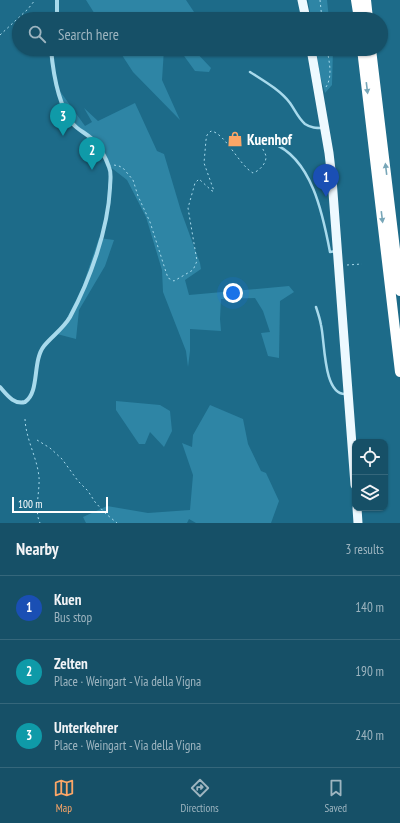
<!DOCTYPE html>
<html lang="en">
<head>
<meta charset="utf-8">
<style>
	:root { --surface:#165067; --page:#1f576d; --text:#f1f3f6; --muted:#9eb5c0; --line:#35677b; --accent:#fba667 }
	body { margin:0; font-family:"PT Sans Narrow",sans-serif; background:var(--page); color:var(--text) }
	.controls { position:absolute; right:12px; bottom:12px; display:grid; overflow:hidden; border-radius:8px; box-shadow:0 1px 3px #0004 }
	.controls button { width:36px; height:36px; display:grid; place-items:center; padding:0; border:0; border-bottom:1px solid var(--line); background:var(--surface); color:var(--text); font:20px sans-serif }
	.scale { position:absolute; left:12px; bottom:10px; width:96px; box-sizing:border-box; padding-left:4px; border:2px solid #fff; border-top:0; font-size:11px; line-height:14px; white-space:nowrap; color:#fff; -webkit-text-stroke:3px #1d6b89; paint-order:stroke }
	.you { position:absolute; left:233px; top:293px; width:14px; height:14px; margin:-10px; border:3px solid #fff; border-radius:50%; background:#1a73e8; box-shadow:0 0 0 6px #1a73e833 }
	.badge { display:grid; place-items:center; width:26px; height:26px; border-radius:50%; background:var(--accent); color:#fff; font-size:13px; font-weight:700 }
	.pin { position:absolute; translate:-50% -33px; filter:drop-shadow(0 1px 2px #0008) }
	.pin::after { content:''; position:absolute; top:21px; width:14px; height:12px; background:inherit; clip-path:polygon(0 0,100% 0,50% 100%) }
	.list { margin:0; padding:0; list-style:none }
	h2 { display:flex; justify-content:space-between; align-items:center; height:52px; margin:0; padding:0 16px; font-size:17px }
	h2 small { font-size:13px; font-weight:400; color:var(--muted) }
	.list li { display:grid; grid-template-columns:26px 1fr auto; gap:12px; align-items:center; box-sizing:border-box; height:64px; padding:0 16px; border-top:1px solid var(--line) }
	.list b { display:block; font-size:15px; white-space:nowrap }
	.list p { margin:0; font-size:13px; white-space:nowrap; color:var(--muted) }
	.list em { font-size:13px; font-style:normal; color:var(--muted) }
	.icon { flex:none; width:22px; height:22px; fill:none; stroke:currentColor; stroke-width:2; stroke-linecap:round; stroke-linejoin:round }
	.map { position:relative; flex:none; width:400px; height:523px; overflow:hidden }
	.search { position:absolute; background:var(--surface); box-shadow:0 1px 3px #0004; left:12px; right:12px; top:12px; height:44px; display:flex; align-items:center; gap:10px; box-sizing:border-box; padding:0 14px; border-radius:22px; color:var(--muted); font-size:15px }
	.sheet { height:244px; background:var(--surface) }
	nav { display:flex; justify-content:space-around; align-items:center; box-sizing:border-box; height:56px; border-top:1px solid var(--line); background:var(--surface); font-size:11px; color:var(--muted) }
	nav a { display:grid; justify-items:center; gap:2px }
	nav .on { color:var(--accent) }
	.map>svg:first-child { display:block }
</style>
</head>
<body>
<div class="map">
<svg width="400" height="523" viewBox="0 0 400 523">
	<rect width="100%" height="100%" fill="#1d6b89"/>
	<!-- green -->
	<path fill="#2e85a5" d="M86 0H186L196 15 188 19H98Z
		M308 0H327L329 19H311Z
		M118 49H164L162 80 180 120 133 72Z
		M179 49H193L211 68 209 72 195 71Z
		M316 49H333L332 85 325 93 320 75Z
		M57 87 85 126 92 122 84 108 98 121 135 103 157 151 164 154 181 211 200 263 201 269 185 280 189 295 289 286 294 292 280 301 279 358 268 356 261 333 270 332 263 311 255 298 221 299 220 319 221 331 190 329V351L188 367 186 351 163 292 162 270 146 217 127 180 109 166 101 150 73 123 62 104Z
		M99 238 114 240 105 266 79 310 76 339 57 334 66 320 82 288Z
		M116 401 160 405 170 411 172 431 164 447 150 432 145 444H139L116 410Z
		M210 405 243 419 248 444 261 471 266 473 279 501 271 523H196L189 519 187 523H86L83 517 107 506 148 513 190 510 193 475 182 443 192 447 193 435Z"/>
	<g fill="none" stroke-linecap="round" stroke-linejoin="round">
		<!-- path -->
		<path stroke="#a8daec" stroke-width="1" stroke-dasharray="2 3" stroke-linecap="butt" d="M320 0 322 19
			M0 35 28 9 35 0
			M326 87C333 76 329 61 327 49
			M114 165 119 166 123 168 133 180 138 196 150 222 166 272 168 278 174 281 193 270 197 261 188 208 195 183 199 179 212 191H214L204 163 206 140 207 135 211 131C225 133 239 165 253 173 259 171 266 164 266 157 266 154 263 150 262 147
			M347 265 362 264
			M25 419C26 440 37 457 39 477 40 491 34 511 40 523
			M37 440 50 448 62 459 78 481 88 491 95 502 105 513 117 523"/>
		<!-- lane -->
		<path stroke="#a8daec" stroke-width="2.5" d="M250 72C264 81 280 90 290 103 295 110 298 118 305 124 311 128 316 128 323 128
			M260 143C264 143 269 142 272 143 312 158 323 215 330 252L336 251
			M316 307C318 313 320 319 321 325 325 341 323 394 345 394"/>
		<!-- street -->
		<path stroke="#a8daec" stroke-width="4" d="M55 19 57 12V0
			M0 387C7 395 14 405 25 402 40 392 32 361 44 346 52 336 63 329 70 317 90 280 108 229 110 188 110 180 112 174 109 167 106 158 99 145 92 139 86 133 78 130 73 124 58 105 53 72 51 49"/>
		<!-- primary -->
		<path stroke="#edf9ff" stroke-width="9" d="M302 0 306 19
			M311 49 329 153 332 179 355 485
			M357 508 358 523"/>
		<!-- highway -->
		<path stroke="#fff" stroke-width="10" d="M356 0 359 19
			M366 0 368 19
			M362 49 400 372
			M371 49 400 291"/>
	</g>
	<!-- one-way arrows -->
	<defs><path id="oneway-solid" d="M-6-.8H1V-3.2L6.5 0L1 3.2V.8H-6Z"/></defs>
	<g fill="#77a6b8">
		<use href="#oneway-solid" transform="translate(367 88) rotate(83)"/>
		<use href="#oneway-solid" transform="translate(386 169) rotate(-97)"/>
		<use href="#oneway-solid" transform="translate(382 217) rotate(83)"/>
	</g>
	<!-- icons -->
	<defs>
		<g id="shop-bare" transform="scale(1.2)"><path d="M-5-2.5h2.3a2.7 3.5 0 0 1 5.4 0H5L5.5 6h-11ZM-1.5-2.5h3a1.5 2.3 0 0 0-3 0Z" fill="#fba667" stroke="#1d6b89" stroke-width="2.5" paint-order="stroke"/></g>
	</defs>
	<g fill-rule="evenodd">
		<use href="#shop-bare" x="235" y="139"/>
	</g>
	<g text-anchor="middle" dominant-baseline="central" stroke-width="4" stroke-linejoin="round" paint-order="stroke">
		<!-- poi labels -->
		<g font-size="15" font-weight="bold" fill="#fff" stroke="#1d6b89" text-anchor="start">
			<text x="247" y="139">Kuenhof</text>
		</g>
	</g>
</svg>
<div class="controls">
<button><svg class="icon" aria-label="locate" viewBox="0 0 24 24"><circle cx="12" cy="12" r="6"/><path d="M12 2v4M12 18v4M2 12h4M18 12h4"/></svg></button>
<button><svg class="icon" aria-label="layers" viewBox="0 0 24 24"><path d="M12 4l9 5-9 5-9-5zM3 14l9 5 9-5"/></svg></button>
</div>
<div class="scale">100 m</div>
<div class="you"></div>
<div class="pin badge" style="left:326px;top:197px;background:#1a4fb4">1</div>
<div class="pin badge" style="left:92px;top:170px;background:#0f9aa8">2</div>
<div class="pin badge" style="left:63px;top:136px;background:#0f9aa8">3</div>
<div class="search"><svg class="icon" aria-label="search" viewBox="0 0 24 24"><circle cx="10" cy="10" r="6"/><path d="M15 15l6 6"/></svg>Search here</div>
</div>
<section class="sheet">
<h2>Nearby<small>3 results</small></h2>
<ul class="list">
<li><span class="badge" style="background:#1a4fb4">1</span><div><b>Kuen</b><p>Bus stop</p></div><em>140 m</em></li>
<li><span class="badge" style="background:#0f9aa8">2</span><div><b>Zelten</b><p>Place · Weingart - Via della Vigna</p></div><em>190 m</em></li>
<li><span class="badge" style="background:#0f9aa8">3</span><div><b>Unterkehrer</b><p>Place · Weingart - Via della Vigna</p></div><em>240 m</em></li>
</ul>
</section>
<nav>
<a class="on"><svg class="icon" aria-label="map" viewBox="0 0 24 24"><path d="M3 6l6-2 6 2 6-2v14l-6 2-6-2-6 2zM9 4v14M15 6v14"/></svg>Map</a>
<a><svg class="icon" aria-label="directions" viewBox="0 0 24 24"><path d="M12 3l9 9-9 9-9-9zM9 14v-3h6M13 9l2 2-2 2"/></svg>Directions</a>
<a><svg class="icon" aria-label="saved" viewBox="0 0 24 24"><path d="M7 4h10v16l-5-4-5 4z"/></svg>Saved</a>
</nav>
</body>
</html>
